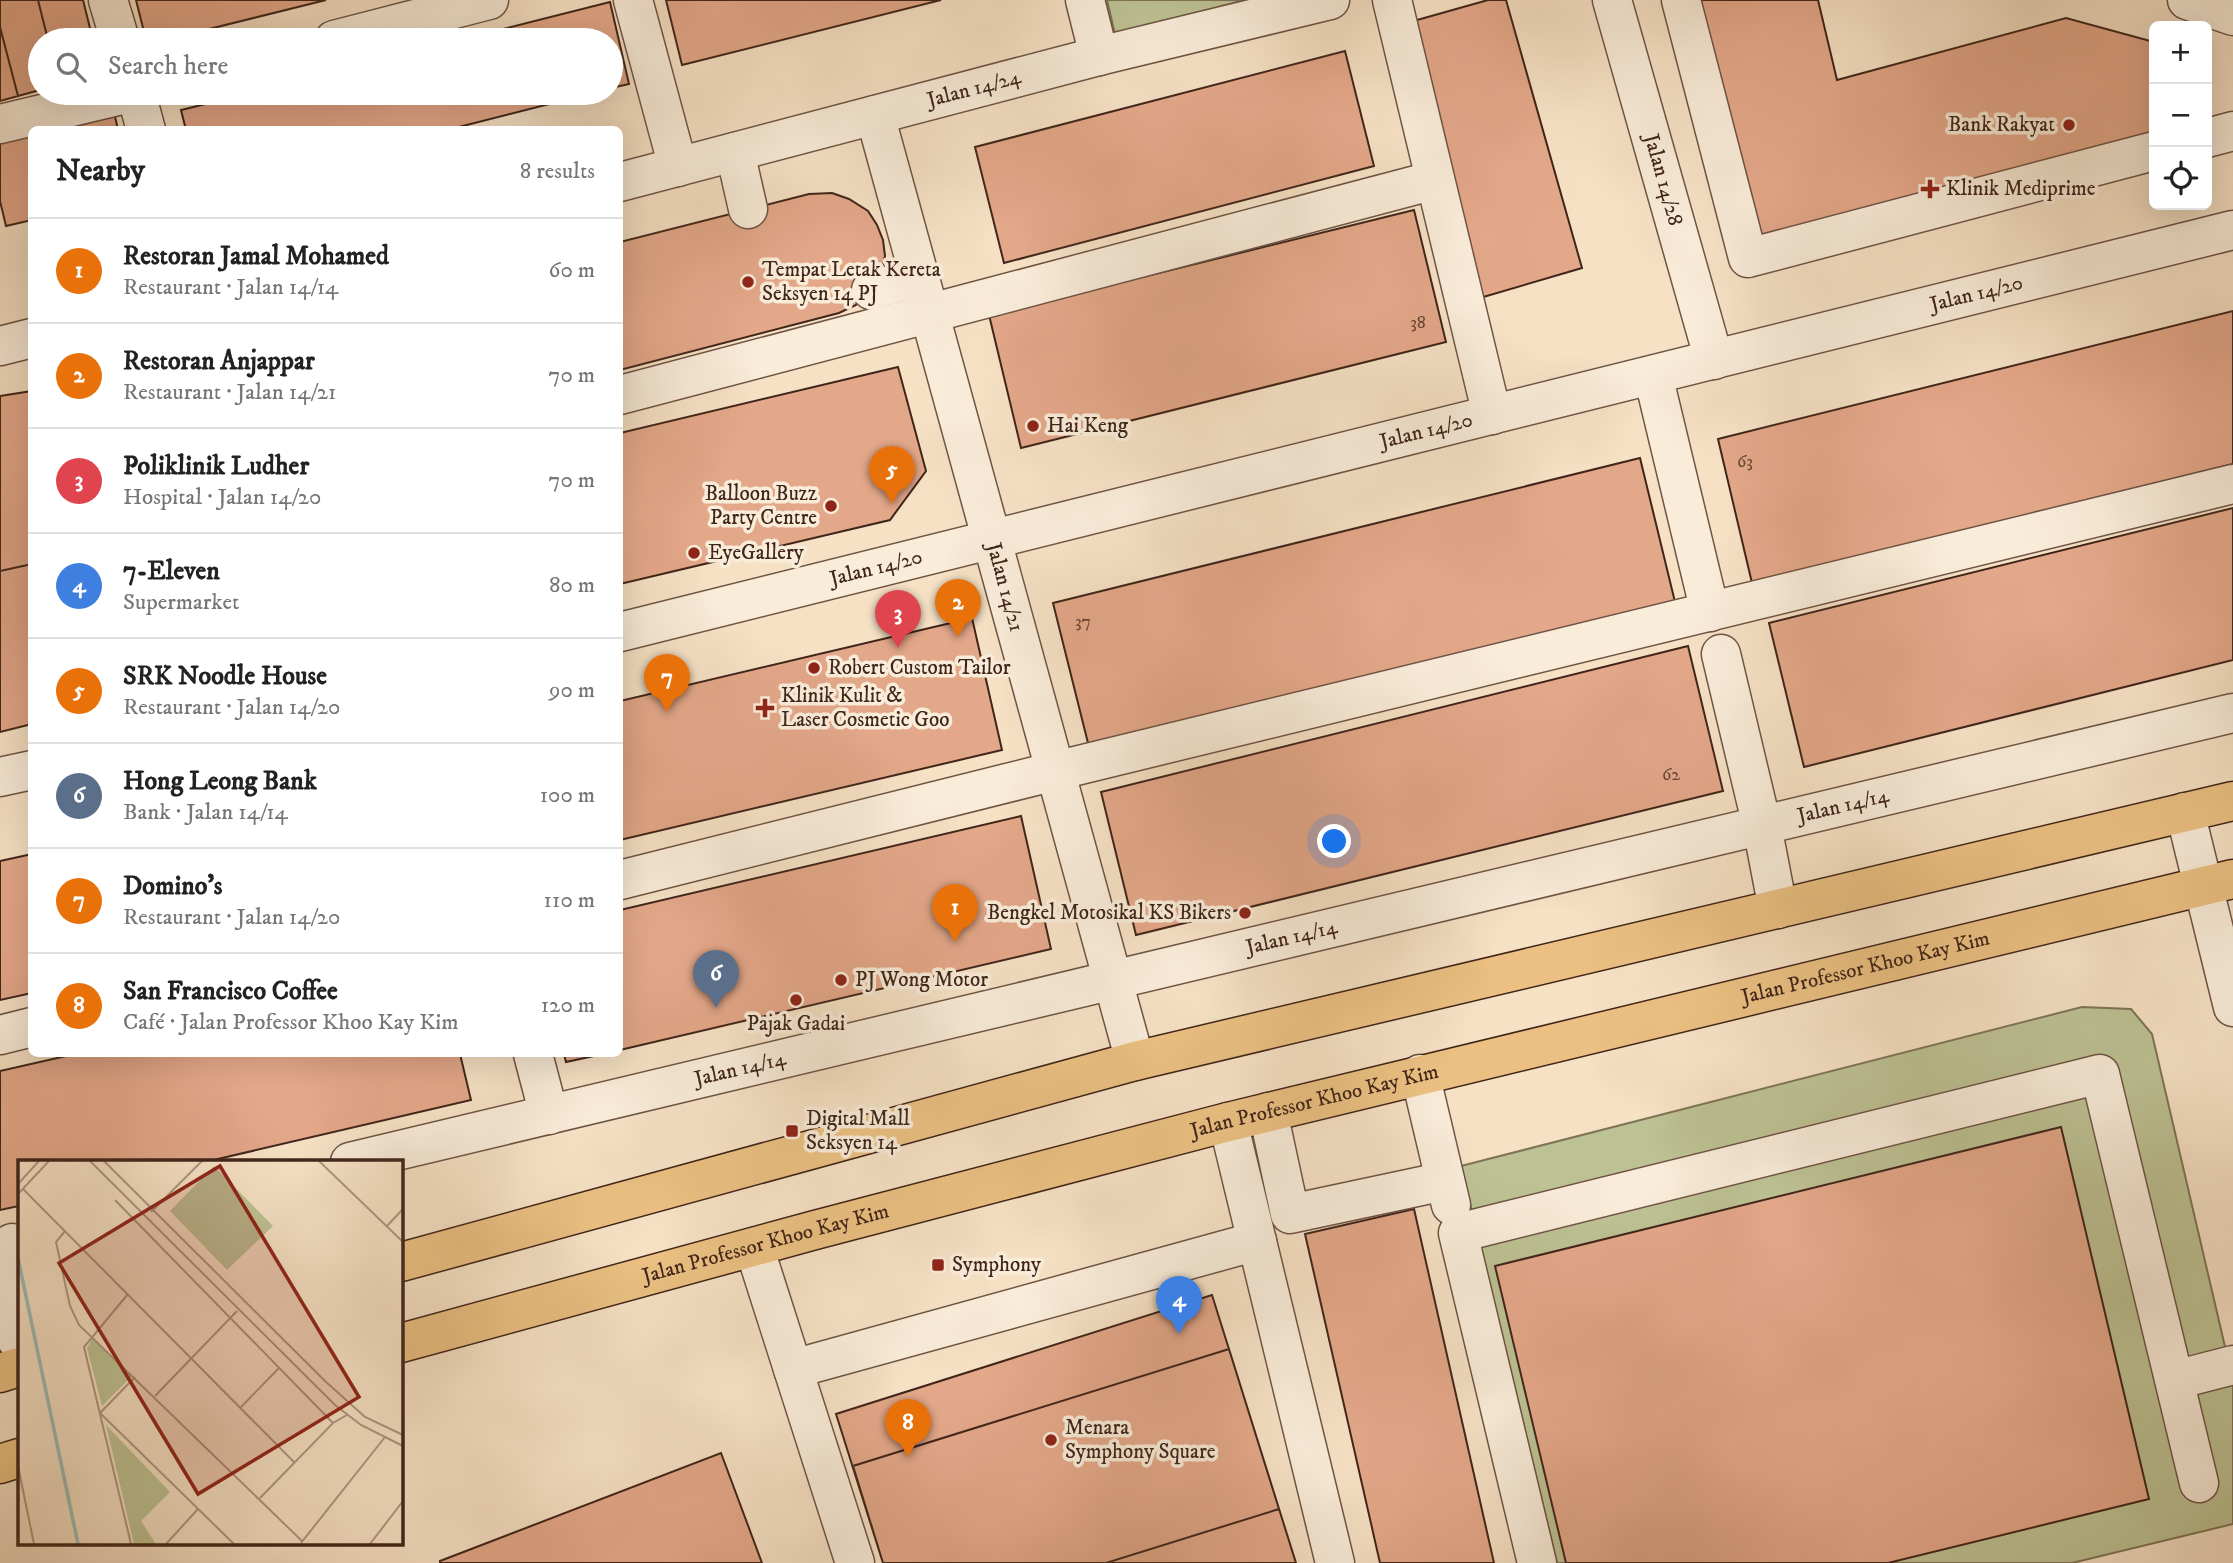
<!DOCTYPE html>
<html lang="en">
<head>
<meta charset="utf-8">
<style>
	:root { --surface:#fff; --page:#f6f6f6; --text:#222; --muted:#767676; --line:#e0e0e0; --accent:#b45309 }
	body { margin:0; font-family:"IM FELL DW Pica",serif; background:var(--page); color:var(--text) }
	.controls { position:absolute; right:21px; top:21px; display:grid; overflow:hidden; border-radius:10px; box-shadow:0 7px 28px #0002 }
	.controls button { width:63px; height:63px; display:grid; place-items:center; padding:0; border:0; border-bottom:2px solid var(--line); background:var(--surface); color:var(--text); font:35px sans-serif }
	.you { position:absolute; left:1335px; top:842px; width:24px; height:24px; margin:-18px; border:5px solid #fff; border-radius:50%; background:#1a73e8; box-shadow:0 0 0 10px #1a73e833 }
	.badge { display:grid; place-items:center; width:46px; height:46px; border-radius:50%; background:var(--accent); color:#fff; font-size:23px; font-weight:700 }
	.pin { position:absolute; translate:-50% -58px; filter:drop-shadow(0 2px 4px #0008) }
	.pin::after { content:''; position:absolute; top:37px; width:24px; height:21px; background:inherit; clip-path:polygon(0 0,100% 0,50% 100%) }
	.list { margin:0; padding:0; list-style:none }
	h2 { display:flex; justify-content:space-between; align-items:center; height:91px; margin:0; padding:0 28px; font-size:30px }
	h2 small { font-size:23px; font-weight:400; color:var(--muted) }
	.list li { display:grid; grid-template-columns:46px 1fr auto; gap:21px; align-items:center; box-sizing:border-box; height:105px; padding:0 28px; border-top:2px solid var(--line) }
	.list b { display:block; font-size:26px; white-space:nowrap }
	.list p { margin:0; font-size:23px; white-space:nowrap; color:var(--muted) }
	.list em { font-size:23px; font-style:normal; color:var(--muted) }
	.icon { flex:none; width:38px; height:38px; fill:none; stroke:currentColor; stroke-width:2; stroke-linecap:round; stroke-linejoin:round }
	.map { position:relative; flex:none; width:2233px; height:1563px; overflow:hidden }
	.search { position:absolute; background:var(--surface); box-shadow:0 7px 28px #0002; left:28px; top:28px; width:595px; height:77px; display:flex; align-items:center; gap:18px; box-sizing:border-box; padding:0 24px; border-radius:38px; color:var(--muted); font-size:26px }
	.panel { position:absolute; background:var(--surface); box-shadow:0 7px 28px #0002; left:28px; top:126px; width:595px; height:931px; border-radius:10px }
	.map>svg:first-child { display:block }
</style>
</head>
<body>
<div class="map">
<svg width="2233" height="1563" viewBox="0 0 2233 1563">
	<rect width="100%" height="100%" fill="#f6e1c5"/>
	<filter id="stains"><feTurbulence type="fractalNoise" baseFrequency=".00286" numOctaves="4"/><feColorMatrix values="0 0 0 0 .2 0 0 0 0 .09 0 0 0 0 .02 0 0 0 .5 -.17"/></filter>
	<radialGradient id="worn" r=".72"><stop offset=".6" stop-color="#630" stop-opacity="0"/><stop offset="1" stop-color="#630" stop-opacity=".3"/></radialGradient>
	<!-- green -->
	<path fill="#bdc294" stroke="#7e7457" stroke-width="2" d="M1107 0H1245L1115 34Z
		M2082 1007 2131 1009 2152 1034 2233 1381V1524L2072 1563H1557L1461 1166Z"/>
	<!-- building -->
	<path fill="#e3a789" stroke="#40251a" stroke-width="2" d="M0 0H38L48 40H40V90L18 96 0 27Z
		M38 0H83L93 40H48Z
		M136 0H326L165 40H146Z
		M666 0H941L682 65Z
		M1488 0H1506L1582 268 1480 298 1403 24Z
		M1695 0H1818L1837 80 2066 18 2154 42V141L1754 241Z
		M610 2 629 84 611 88V40H460Z
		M0 27 18 96 0 101Z
		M1345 51 1374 166 1004 263 975 147Z
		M251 93H593L447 130H186L181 110Z
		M114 112 118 130H73L71 123Z
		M29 133 32 144V220L6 226 0 201V141Z
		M832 193 849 199 868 211 877 225 883 240 885 256 881 274 871 290 856 305 839 313 620 370V242L809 194Z
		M1414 210 1446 342 1021 448 989 315Z
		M2233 311V464L1752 583 1718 439Z
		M898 367 926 471 890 520 620 584V433Z
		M32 391V564L0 571V396Z
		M1640 458 1675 602 1089 747 1053 603Z
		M2233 508V660L1804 767 1769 623Z
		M32 564V724L0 732V571Z
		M972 618 1002 750 620 840V701Z
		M1688 646 1723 791 1136 935 1101 792Z
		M1021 816 1051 949 620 1050V910Z
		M32 854V993L0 1000V861Z
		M75 1054H460L471 1100 205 1162H19V1206L0 1210V1071Z
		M564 1054H603L566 1062Z
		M2061 1127 2149 1499 1888 1563H1566L1495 1266Z
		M1414 1209 1494 1563H1380L1305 1234Z
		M1212 1295 1296 1563H883L836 1414Z
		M1229 1349 1279 1509 1106 1563H883L853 1466Z
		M721 1453 762 1563H440V1561Z"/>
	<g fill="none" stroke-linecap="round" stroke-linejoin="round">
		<!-- minor casing -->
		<g stroke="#6e5445" stroke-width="41">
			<g id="minor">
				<path d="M108 0 120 40"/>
				<path d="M633 0 678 167"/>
				<path d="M1085 0 1099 56"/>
				<path d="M1392 0 1492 415"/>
				<path id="s1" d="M1612 0 1714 360"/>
				<path d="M1681 0 1748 258 2154 151"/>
				<path d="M2187 0 2233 16"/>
				<path d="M334 40 489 0"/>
				<path d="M136 93 146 130"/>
				<path id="s2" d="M875 115 1135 1061"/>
				<path d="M0 124 130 93"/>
				<path d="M2207 138 2233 131"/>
				<path d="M735 152 748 209"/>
				<path id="s3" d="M620 182 1099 56 1330 0"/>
				<path d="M871 290 919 277"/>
				<path d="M0 346 32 338"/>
				<path d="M1653 375 1710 612"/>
				<path d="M620 395 1435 180"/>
				<path id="s4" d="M620 632 2233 230"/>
				<path d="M1721 654 1762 826 1778 909"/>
				<path d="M0 777 32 770"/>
				<path d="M2185 812 2233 1007"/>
				<path d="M620 880 1055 771 2233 484"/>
				<path d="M0 1035 32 1027"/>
				<path d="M533 1054 549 1115"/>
				<path d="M1420 1074 1451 1205"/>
				<path d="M1268 1112 1290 1214 1445 1181"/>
				<path d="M1228 1122 1335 1563"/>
				<path id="s5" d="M350 1162 2233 713"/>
				<path d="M12 1243C4 1274 0 1319 19 1343"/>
				<path d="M754 1247 855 1563"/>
				<path d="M793 1369 1257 1241"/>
				<path d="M2175 1380 2233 1365"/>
				<path d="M1537 1563 1458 1233 2100 1074 2199 1483"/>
			</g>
		</g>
		<!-- major casing -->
		<g stroke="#40251a" stroke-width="41">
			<g id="major">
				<path d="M401 1262 1135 1061 2233 801"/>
				<path id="s6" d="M401 1343 815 1230 1228 1122 2233 879"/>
				<path d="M0 1373 19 1367"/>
				<path d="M0 1464 19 1458"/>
			</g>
		</g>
		<!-- minor -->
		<use href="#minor" stroke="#f9ecd9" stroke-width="38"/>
		<!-- major -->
		<use href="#major" stroke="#ebc082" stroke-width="38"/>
	</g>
	<!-- markers -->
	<g fill="#8f2418" stroke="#f9ecd9" stroke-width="2.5">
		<circle cx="2069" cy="125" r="7"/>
		<path d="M1926.5 178.5h7v7h7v7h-7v7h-7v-7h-7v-7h7z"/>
		<circle cx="748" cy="282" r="7"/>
		<circle cx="1033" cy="426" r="7"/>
		<circle cx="831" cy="506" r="7"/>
		<circle cx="694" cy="553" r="7"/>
		<circle cx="814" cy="668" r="7"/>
		<path d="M761.5 697.5h7v7h7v7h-7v7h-7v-7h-7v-7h7z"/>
		<circle cx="1245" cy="913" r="7"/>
		<circle cx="841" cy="980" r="7"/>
		<circle cx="796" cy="1000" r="7"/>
		<rect x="785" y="1124" width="14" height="14" rx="3.5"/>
		<rect x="931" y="1258" width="14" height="14" rx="3.5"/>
		<circle cx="1051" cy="1440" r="7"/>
	</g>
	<g text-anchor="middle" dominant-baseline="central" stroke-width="7" stroke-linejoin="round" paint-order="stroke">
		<!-- number labels -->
		<g font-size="18" fill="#694636">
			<text x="1418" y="323">38</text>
			<text x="1745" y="462">63</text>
			<text x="1083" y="622">37</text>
			<text x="1671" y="775">62</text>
		</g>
		<!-- street labels -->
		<g font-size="21" fill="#40251a" stroke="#f9ecd9">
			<text stroke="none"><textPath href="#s3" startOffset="366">Jalan 14/24</textPath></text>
			<text stroke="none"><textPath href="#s1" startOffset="187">Jalan 14/28</textPath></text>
			<text stroke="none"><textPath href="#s4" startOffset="1398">Jalan 14/20</textPath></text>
			<text stroke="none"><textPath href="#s4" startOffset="831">Jalan 14/20</textPath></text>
			<text stroke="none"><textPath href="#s4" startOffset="264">Jalan 14/20</textPath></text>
			<text stroke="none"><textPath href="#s2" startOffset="490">Jalan 14/21</textPath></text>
			<text stroke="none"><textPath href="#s5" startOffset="1535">Jalan 14/14</textPath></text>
			<text stroke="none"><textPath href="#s5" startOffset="968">Jalan 14/14</textPath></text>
			<text stroke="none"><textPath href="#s6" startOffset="1512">Jalan Professor Khoo Kay Kim</textPath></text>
			<text stroke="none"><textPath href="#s5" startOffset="401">Jalan 14/14</textPath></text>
			<text stroke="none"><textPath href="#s6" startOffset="945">Jalan Professor Khoo Kay Kim</textPath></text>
			<text stroke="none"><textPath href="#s6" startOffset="378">Jalan Professor Khoo Kay Kim</textPath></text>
		</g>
		<!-- poi labels -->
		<g font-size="21" fill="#40251a" stroke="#f9ecd9" text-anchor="start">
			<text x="2055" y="125" text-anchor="end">Bank Rakyat</text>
			<text x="1946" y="189">Klinik Mediprime</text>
			<text x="762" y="270">Tempat Letak Kereta<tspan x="762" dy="24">Seksyen 14 PJ</tspan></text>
			<text x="1047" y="426">Hai Keng</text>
			<text x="817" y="494" text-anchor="end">Balloon Buzz<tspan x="817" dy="24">Party Centre</tspan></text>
			<text x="708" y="553">EyeGallery</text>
			<text x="828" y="668">Robert Custom Tailor</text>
			<text x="781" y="696">Klinik Kulit &amp;<tspan x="781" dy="24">Laser Cosmetic Goo</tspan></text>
			<text x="1231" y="913" text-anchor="end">Bengkel Motosikal KS Bikers</text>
			<text x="855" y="980">PJ Wong Motor</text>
			<text x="796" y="1024" text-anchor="middle">Pajak Gadai</text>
			<text x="806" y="1119">Digital Mall<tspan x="806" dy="24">Seksyen 14</tspan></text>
			<text x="952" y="1265">Symphony</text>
			<text x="1065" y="1428">Menara<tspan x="1065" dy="24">Symphony Square</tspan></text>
		</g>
	</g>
	<!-- overview -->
	<g transform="translate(18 1160)">
		<rect width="385" height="385" fill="#f6e1c5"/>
		<path d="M196 6 255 66 209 110 152 51ZM75 178 114 216 84 246 69 188ZM88 265 152 332 123 361 138 384H116Z" fill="#bdc294"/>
		<path fill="none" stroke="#9dbdb7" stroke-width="3.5" d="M0 98 60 384"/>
		<path fill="none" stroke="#ad9681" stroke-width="2" d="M72 1 317 245 343 265 385 286M86 1 307 221 347 257 385 275M301 1 385 82M0 24 21 1M5 29 276 302M0 34 31 1M97 40 315 263M133 52 184 1M369 66 385 49M47 71 38 82 52 146 61 165 284 381M110 134 66 187 113 384M117 217 82 253 216 384M137 236 219 151M223 247 261 208M0 306 16 384M242 338 315 263 329 255M283 383 367 277M148 384 180 349M352 384 385 341"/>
		<path fill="#8f2418" fill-opacity="0.15" stroke="#8f2418" stroke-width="3.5" d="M202 6 341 237 180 334 41 103Z"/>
		<rect width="385" height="385" fill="none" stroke="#40251a" stroke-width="3.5"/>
	</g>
	<rect width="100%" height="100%" filter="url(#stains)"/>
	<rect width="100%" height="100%" fill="url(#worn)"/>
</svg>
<div class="controls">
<button>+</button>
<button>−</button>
<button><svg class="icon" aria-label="locate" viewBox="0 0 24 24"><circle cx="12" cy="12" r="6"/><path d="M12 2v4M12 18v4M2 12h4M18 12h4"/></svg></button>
</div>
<div class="you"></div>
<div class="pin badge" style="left:955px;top:942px;background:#e8710a">1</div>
<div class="pin badge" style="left:958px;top:637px;background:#e8710a">2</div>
<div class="pin badge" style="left:898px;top:648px;background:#e0444e">3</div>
<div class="pin badge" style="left:1179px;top:1334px;background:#3f7fe0">4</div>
<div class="pin badge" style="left:892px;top:504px;background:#e8710a">5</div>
<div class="pin badge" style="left:716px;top:1008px;background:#5c6f8a">6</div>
<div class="pin badge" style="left:667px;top:712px;background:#e8710a">7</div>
<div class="pin badge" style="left:908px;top:1457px;background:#e8710a">8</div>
<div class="search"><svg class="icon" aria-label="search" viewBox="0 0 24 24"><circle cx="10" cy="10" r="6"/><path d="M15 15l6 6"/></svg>Search here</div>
<section class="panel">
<h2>Nearby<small>8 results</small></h2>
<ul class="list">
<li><span class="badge" style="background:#e8710a">1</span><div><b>Restoran Jamal Mohamed</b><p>Restaurant · Jalan 14/14</p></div><em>60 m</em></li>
<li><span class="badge" style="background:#e8710a">2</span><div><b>Restoran Anjappar</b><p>Restaurant · Jalan 14/21</p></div><em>70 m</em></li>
<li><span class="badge" style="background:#e0444e">3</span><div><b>Poliklinik Ludher</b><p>Hospital · Jalan 14/20</p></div><em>70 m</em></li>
<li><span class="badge" style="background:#3f7fe0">4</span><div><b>7-Eleven</b><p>Supermarket</p></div><em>80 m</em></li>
<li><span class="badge" style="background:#e8710a">5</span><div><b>SRK Noodle House</b><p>Restaurant · Jalan 14/20</p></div><em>90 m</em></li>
<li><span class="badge" style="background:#5c6f8a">6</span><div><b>Hong Leong Bank</b><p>Bank · Jalan 14/14</p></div><em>100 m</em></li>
<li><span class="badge" style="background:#e8710a">7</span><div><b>Domino's</b><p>Restaurant · Jalan 14/20</p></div><em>110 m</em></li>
<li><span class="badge" style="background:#e8710a">8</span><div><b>San Francisco Coffee</b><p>Café · Jalan Professor Khoo Kay Kim</p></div><em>120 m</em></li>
</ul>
</section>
</div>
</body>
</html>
